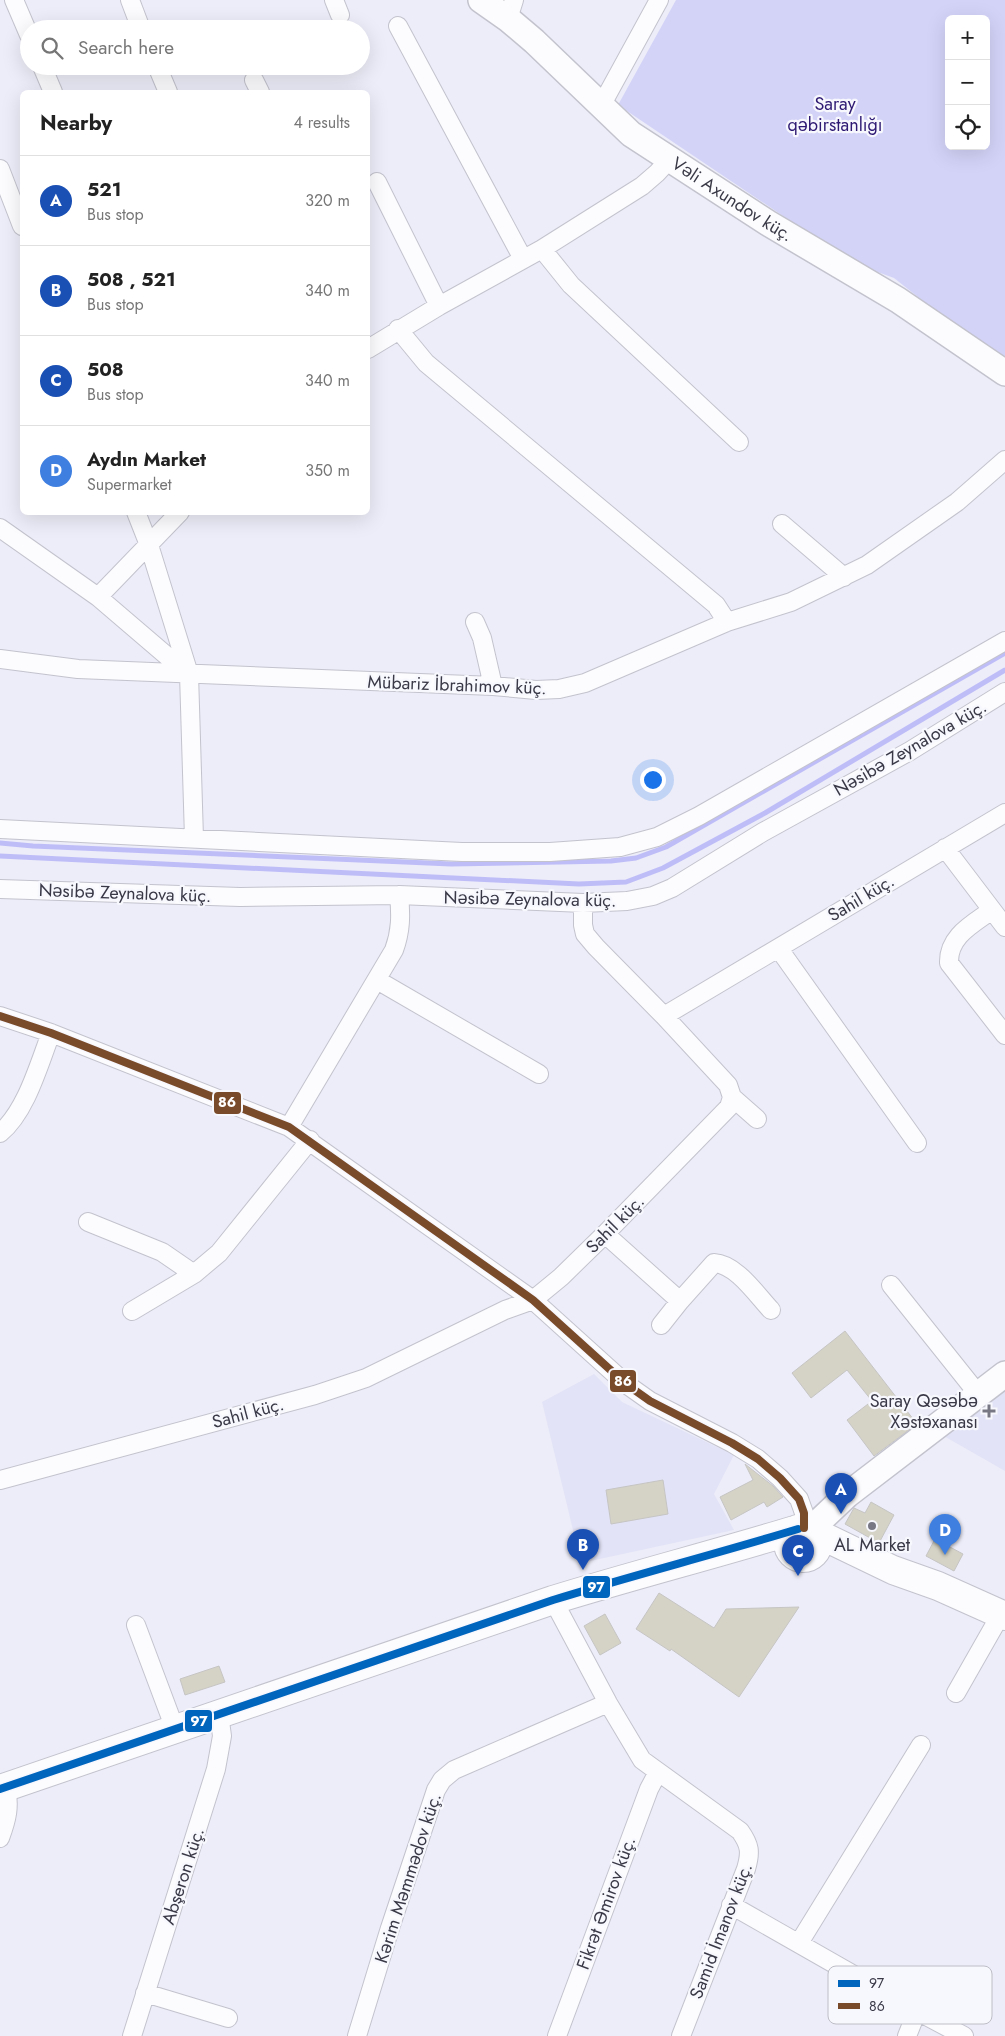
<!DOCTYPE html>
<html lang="en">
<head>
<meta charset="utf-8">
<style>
	:root { --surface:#fff; --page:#f2f2f2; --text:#222; --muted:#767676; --line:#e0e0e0; --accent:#787885 }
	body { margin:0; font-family:Jost,sans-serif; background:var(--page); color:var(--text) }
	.controls { position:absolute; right:15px; top:15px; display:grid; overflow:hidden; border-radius:8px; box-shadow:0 5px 20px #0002 }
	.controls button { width:45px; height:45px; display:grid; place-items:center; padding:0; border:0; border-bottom:1px solid var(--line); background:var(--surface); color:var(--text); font:25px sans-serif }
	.you { position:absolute; left:652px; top:779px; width:18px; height:18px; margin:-12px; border:4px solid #fff; border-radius:50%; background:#1a73e8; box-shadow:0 0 0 8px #1a73e833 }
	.badge { display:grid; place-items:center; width:32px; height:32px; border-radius:50%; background:var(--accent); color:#fff; font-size:16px; font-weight:700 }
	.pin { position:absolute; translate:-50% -41px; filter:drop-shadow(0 1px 2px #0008) }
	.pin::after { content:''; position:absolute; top:26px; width:18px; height:15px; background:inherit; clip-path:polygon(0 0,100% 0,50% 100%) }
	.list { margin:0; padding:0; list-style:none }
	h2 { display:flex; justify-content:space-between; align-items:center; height:65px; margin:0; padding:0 20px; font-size:21px }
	h2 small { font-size:16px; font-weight:400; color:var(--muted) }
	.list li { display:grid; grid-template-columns:32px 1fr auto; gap:15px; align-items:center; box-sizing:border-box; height:90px; padding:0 20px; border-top:1px solid var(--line) }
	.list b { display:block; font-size:19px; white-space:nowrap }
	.list p { margin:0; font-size:16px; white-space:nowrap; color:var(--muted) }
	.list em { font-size:16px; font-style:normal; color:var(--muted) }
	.icon { flex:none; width:28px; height:28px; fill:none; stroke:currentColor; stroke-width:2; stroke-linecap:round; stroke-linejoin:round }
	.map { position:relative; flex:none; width:1005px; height:2036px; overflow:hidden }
	.search { position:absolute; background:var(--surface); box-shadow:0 5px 20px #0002; left:20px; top:20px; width:350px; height:55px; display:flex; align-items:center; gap:12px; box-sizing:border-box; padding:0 18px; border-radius:28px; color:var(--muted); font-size:19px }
	.panel { position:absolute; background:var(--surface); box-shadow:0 5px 20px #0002; left:20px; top:90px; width:350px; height:425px; border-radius:8px }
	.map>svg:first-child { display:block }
</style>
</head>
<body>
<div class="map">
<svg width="1005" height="2036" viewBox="0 0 1005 2036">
	<rect width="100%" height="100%" fill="#ededf9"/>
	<!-- built -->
	<path fill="#e2e3f6" d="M594 1374 622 1402 734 1455 714 1494 734 1530 581 1563 542 1402Z
		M1005 1386V1471L942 1435Z"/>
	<!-- green -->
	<path fill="#d3d3f8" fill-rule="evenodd" d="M676 0H1005V366L894 278 853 263 618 105ZM949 19H986V146H949Z"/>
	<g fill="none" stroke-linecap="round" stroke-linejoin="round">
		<!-- stream -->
		<path stroke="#bfbdf8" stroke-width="5" d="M0 843 33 846 451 864 611 861 636 858 666 847 1005 653
			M0 856 579 884 626 882 663 868 765 813 1005 670"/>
	</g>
	<!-- building -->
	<path fill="#d5d3c6" stroke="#c6c5c4" d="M845 1331 917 1424 874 1456 847 1420 872 1401 847 1370 811 1398 792 1373Z
		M745 1464 773 1486 783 1497 767 1507 764 1502 731 1520 720 1497 753 1480Z
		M663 1480 668 1514 611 1524 606 1490Z
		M871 1502 894 1515 879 1543 845 1524 854 1508 865 1513Z
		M935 1539 963 1554 954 1571 926 1556Z
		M659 1593 714 1628 726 1609 799 1607 739 1697 671 1649 670 1651 636 1629Z
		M605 1614 621 1643 600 1655 584 1626Z
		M219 1666 225 1682 185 1695 180 1679Z"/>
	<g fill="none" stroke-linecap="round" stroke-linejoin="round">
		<!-- street casing -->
		<g stroke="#c3c3ce" stroke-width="20">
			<path id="street" d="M14 0 29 35
				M130 0 141 29
				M334 0 340 15
				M508 19 514 0
				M398 26 523 259
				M42 66 53 92
				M157 66 168 92
				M254 80 260 92
				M601 106 659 0
				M0 169 22 226
				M377 182 439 306
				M542 249 571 285 739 442
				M398 329 426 363 716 605 727 622
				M368 349 439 306 542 249 642 186 657 173 669 160
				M136 512 149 545 189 674 194 838
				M782 524 844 577
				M0 528 98 597 188 674
				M98 597 180 512
				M475 622 482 638 493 686
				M0 659 78 669 493 686 536 690 559 689 585 683 727 622 791 602 867 565 957 502 1005 460
				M0 829 462 852H550L620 847 657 837 699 816 1005 641
				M945 848 1005 927
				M0 889 240 897 399 895 583 903 627 901 653 896 672 888 763 832 910 751 1005 692
				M583 903V925L585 934 596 947 664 1016
				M992 910C973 924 948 936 949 963L1005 1035
				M779 949 917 1143
				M377 980 539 1074
				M0 1016 51 1033 289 1127 533 1300 626 1384 650 1401 732 1443 758 1459 780 1478 799 1499 804 1513V1528
				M732 1097 757 1119
				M289 1127 394 950C401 931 401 915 399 895
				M0 1133C26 1112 39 1064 51 1033
				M88 1222 162 1252 194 1274
				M605 1234 680 1301 714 1263C736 1264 756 1294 771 1310
				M891 1285 978 1394
				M132 1311 194 1274 219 1253 310 1140
				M661 1325 680 1301
				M0 1480 315 1395 366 1378 505 1310 533 1300 561 1277 605 1234 729 1107 732 1097 728 1085 664 1016 1005 813
				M553 1600 608 1703 642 1760 740 1831C750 1845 751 1852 746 1869L681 2036
				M136 1625 175 1729
				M956 1693 1001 1614
				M0 1838C7 1819 10 1807 6 1787
				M731 1905 917 2011 964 2036
				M799 1943 921 1745
				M145 1993 228 2018
				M132 2036 216 1769 222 1736 219 1714
				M357 2036 390 1928 436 1790 442 1780 454 1770 608 1703
				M557 2036 649 1789 658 1772
				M907 2036 917 2011"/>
		</g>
		<!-- secondary casing -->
		<g stroke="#c3c3ce" stroke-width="28">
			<g id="secondary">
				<path id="s1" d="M481 0 508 19 534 41 631 134 768 223 898 300 1005 373"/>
				<path d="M810 1530 847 1495 1005 1374"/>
			</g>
		</g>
		<!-- primary casing -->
		<g stroke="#c3c3ce" stroke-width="30">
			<path id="primary" d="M788 1543a15 15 0 1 1 30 0a15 15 0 1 1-30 0Z
				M810 1530 893 1570 938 1586 1005 1616
				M0 1789 553 1600C634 1575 716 1554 798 1529"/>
		</g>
		<!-- street -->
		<use href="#street" stroke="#fcfcfe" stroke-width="18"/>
		<!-- secondary -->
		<use href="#secondary" stroke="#fcfcfe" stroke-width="25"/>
		<!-- primary -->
		<use href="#primary" stroke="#fcfcfe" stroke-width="28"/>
		<!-- bus-1 casing -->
		<g stroke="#f7f7fe" stroke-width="11">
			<path id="bus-1" d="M0 1789 553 1600C634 1575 716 1554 798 1529"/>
		</g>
		<!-- bus-2 casing -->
		<g stroke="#f7f7fe" stroke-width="11">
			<path id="bus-2" d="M0 1016 51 1033 289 1127 533 1300 626 1384 650 1401 732 1443 758 1459 780 1478 799 1499 804 1513V1528"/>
		</g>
		<!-- bus-1 -->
		<use href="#bus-1" stroke="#0065bd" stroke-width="8"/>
		<!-- bus-2 -->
		<use href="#bus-2" stroke="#7a4b2a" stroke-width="8"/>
	</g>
	<!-- markers -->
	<g fill="#787885" stroke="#f7f7fe" stroke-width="2">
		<path d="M986.5 1403.5h5v5h5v5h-5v5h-5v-5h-5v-5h5z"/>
		<circle cx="872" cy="1526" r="5"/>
	</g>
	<g text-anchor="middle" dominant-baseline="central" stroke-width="4.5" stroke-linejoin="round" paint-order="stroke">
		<!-- park labels -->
		<g font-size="18" fill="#2d1972" stroke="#f7f7fe">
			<text x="835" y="104">Saray<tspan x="835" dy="21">qəbirstanlığı</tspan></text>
		</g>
		<!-- street labels -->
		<g font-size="18" fill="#393947" stroke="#f7f7fe">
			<text stroke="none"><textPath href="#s1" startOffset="322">Vəli Axundov küç.</textPath></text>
			<text transform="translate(457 685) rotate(2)">Mübariz İbrahimov küç.</text>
			<text transform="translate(910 748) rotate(-30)">Nəsibə Zeynalova küç.</text>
			<text transform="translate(125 893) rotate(2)">Nəsibə Zeynalova küç.</text>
			<text transform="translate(861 898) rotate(-31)">Sahil küç.</text>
			<text transform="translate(530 899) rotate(1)">Nəsibə Zeynalova küç.</text>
			<text transform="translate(615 1224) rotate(-45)">Sahil küç.</text>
			<text transform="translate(248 1413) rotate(-15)">Sahil küç.</text>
			<text transform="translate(183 1876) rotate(-72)">Abşeron küç.</text>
			<text transform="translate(408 1878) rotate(-72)">Kərim Məmmədov küç.</text>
			<text transform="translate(606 1903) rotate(-70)">Fikrət Əmirov küç.</text>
			<text transform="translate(721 1931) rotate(-69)">Samid İmanov küç.</text>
		</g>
		<!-- poi labels -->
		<g font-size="18" fill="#393947" stroke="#f7f7fe" text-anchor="end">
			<text x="978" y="1401">Saray Qəsəbə<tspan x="978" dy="21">Xəstəxanası</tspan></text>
			<text x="872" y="1545" text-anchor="middle">AL Market</text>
		</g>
	</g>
	<!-- legend -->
	<rect x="828" y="1966" width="164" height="58" rx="8" fill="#f7f7fe" stroke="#bebec7" stroke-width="1"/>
	<rect x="838" y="1980" width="22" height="7" fill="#0065bd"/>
	<rect x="838" y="2003" width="22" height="6" fill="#7a4b2a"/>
	<g font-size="14" fill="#393947">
		<text x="869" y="1988">97</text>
		<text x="869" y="2011">86</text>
	</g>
	<g stroke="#f7f7fe" stroke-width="2">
		<rect x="213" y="1091" width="29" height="24" rx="5" fill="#7a4b2a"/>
		<rect x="609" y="1369" width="28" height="24" rx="5" fill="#7a4b2a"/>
		<rect x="582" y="1575" width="29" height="24" rx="5" fill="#0065bd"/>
		<rect x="184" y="1709" width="29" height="24" rx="5" fill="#0065bd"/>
	</g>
	<g font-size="14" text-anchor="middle" font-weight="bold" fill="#fff">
		<text x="227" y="1107">86</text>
		<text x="623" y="1386">86</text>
		<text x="596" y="1592">97</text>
		<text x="199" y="1726">97</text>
	</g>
</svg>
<div class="controls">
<button>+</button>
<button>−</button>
<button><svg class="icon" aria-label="locate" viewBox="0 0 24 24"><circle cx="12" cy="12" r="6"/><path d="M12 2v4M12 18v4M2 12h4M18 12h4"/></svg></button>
</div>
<div class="you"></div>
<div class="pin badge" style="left:841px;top:1514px;background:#1a4fb4">A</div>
<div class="pin badge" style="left:583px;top:1570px;background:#1a4fb4">B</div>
<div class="pin badge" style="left:798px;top:1576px;background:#1a4fb4">C</div>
<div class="pin badge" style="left:945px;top:1555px;background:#3f7fe0">D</div>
<div class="search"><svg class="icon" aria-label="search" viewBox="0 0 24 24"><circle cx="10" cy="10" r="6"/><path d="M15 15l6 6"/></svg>Search here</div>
<section class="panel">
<h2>Nearby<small>4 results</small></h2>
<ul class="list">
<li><span class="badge" style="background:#1a4fb4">A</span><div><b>521</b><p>Bus stop</p></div><em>320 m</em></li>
<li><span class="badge" style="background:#1a4fb4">B</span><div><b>508 , 521</b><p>Bus stop</p></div><em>340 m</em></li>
<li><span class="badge" style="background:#1a4fb4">C</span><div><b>508</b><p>Bus stop</p></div><em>340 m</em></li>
<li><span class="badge" style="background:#3f7fe0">D</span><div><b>Aydın Market</b><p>Supermarket</p></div><em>350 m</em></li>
</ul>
</section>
</div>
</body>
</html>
